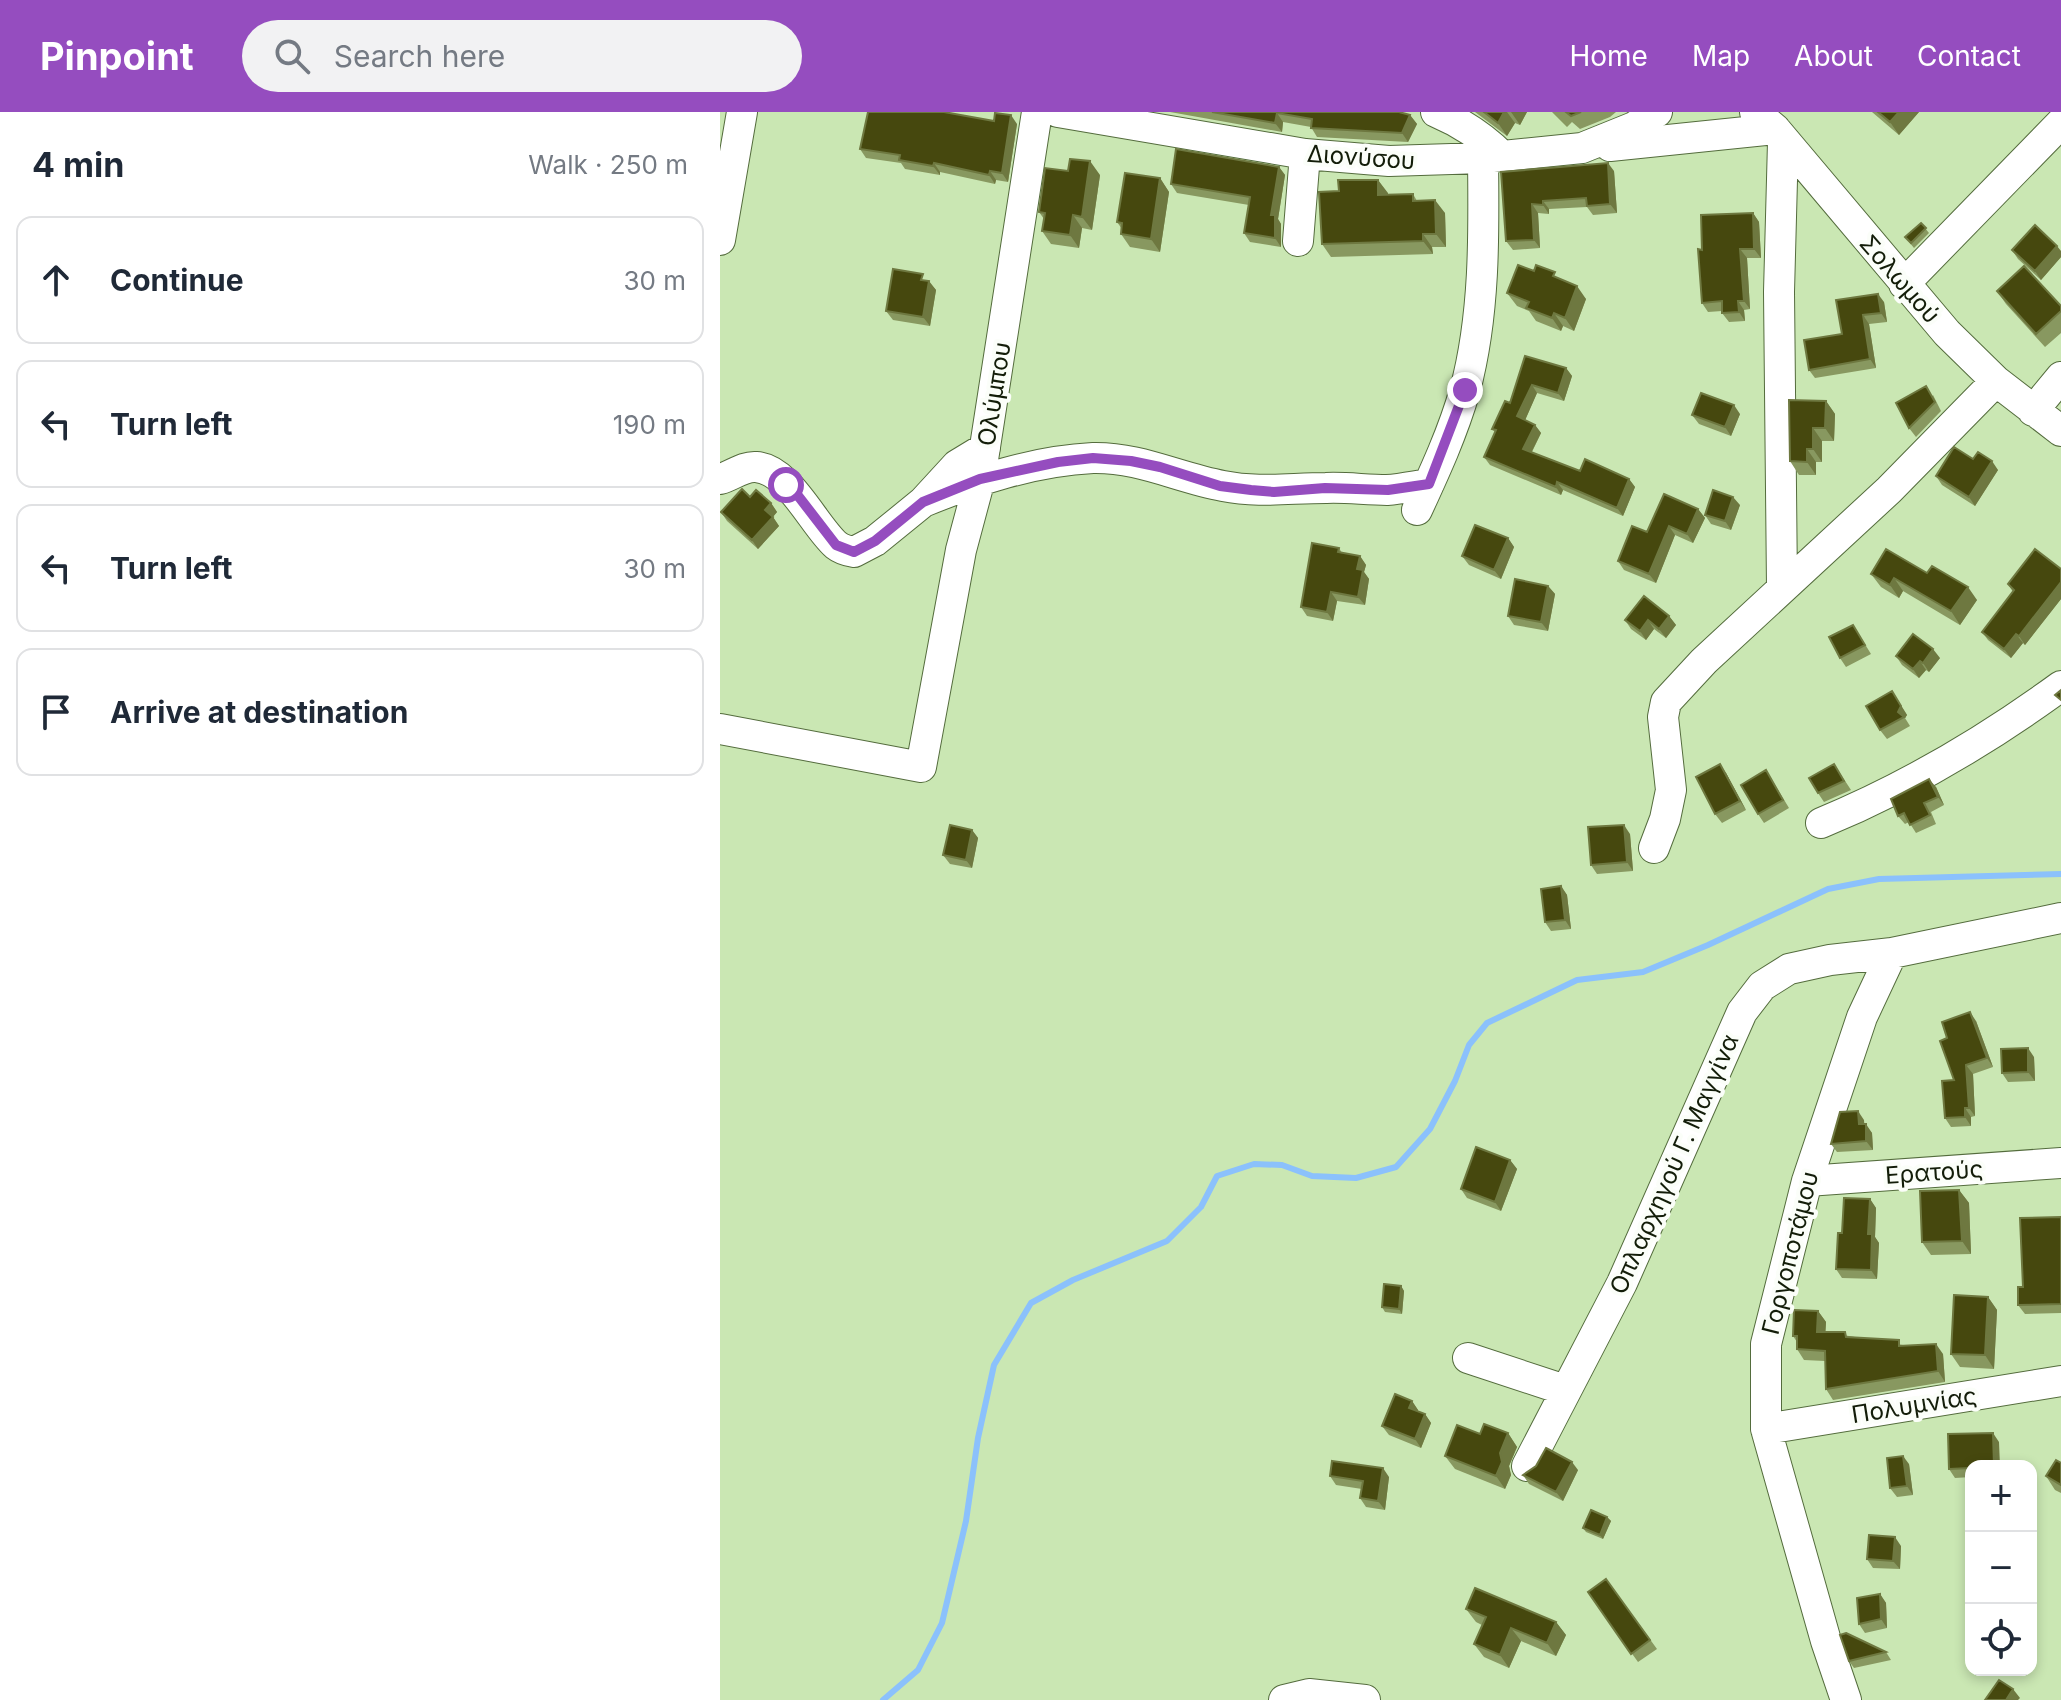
<!DOCTYPE html>
<html lang="en">
<head>
<meta charset="utf-8">
<style>
	:root { --surface:#fff; --page:#f2f2f3; --text:#1f2937; --muted:#747a83; --line:#e0e1e3; --accent:#954dbf }
	body { margin:0; font-family:Inter,sans-serif; background:var(--page); color:var(--text) }
	.controls { position:absolute; right:24px; bottom:24px; display:grid; overflow:hidden; border-radius:16px; box-shadow:0 4px 12px #0003 }
	.controls button { width:72px; height:72px; display:grid; place-items:center; padding:0; border:0; border-bottom:2px solid var(--line); background:var(--surface); color:var(--text); font:40px sans-serif }
	.stop { position:absolute; width:24px; height:24px; margin:-18px; border:6px solid #954dbf; border-radius:50%; background:#fff }
	.stop.end { background:#954dbf; border-color:#fff; box-shadow:0 2px 8px #0008 }
	.list { margin:0; padding:0; list-style:none }
	h2 { display:flex; justify-content:space-between; align-items:center; height:104px; margin:0; padding:0 32px; font-size:34px }
	h2 small { font-size:26px; font-weight:400; color:var(--muted) }
	.list li { display:grid; grid-template-columns:52px 1fr auto; gap:24px; align-items:center; box-sizing:border-box; height:128px; margin:0 16px 16px; padding:0 16px; border:2px solid var(--line); border-radius:16px }
	.list b { display:block; font-size:30px; white-space:nowrap }
	.list em { font-size:26px; font-style:normal; color:var(--muted) }
	.icon { flex:none; width:44px; height:44px; fill:none; stroke:currentColor; stroke-width:2; stroke-linecap:round; stroke-linejoin:round }
	.map { position:relative; flex:none; width:1341px; height:1588px; overflow:hidden }
	header { display:flex; align-items:center; gap:48px; box-sizing:border-box; height:112px; padding:0 40px; background:var(--accent); color:#fff }
	header strong { font-size:38px }
	nav { display:flex; gap:44px; margin-inline-start:auto; font-size:28px }
	.search { width:560px; height:72px; background:var(--page); display:flex; align-items:center; gap:20px; box-sizing:border-box; padding:0 28px; border-radius:44px; color:var(--muted); font-size:30px }
	main { display:flex }
	aside { flex:1; background:var(--surface) }
	.map>svg:first-child { display:block }
</style>
</head>
<body>
<header>
<strong>Pinpoint</strong>
<div class="search"><svg class="icon" aria-label="search" viewBox="0 0 24 24"><circle cx="10" cy="10" r="6"/><path d="M15 15l6 6"/></svg>Search here</div>
<nav><a>Home</a><a>Map</a><a>About</a><a>Contact</a></nav>
</header>
<main>
<aside>
<h2>4 min<small>Walk · 250 m</small></h2>
<ul class="list">
<li><svg class="icon" aria-label="ahead" viewBox="0 0 24 24"><path d="M12 20V5M6 11l6-6 6 6"/></svg><div><b>Continue</b></div><em>30 m</em></li>
<li><svg class="icon" aria-label="left" viewBox="0 0 24 24"><path d="M17 20v-9H6M10 6l-5 5 5 5"/></svg><div><b>Turn left</b></div><em>190 m</em></li>
<li><svg class="icon" aria-label="left" viewBox="0 0 24 24"><path d="M17 20v-9H6M10 6l-5 5 5 5"/></svg><div><b>Turn left</b></div><em>30 m</em></li>
<li><svg class="icon" aria-label="arrive" viewBox="0 0 24 24"><path d="M6 21V4h12l-3 4 3 4H6"/></svg><div><b>Arrive at destination</b></div></li>
</ul>
</aside>
<div class="map">
<svg width="1341" height="1588" viewBox="0 0 1341 1588">
	<rect width="100%" height="100%" fill="#cae7b3"/>
	<g fill="none" stroke-linecap="round" stroke-linejoin="round">
		<!-- stream -->
		<path stroke="#8bc1fc" stroke-width="6" d="M163 1588 198 1558 222 1511 246 1409 258 1326 274 1253 311 1191 353 1168 447 1129 481 1095 497 1064 534 1052 562 1053 592 1064 636 1066 676 1055 710 1017 735 969 749 933 767 911 857 868 923 860 988 833 1108 777 1159 767 1341 762"/>
		<!-- minor casing -->
		<g stroke="#546c3d" stroke-width="32">
			<path id="minor" d="M338 0 585 42 669 49 763 46 862 36 914 15 937 0
				M716 0C742 11 762 24 782 44
				M1035 0 1055 17 1227 221 1276 269 1341 319
				M890 34 1055 17
				M0 128 22 0
				M578 129 585 42
				M1184 172 1341 11
				M1313 299 1341 265
				M0 367C12 364 23 354 36 355 69 357 94 414 116 433 121 437 128 439 134 440L155 429 203 390 237 353 265 336
				M203 390C257 368 313 349 373 346 419 345 459 366 503 374 538 381 570 376 606 376 626 375 646 378 667 378 681 377 695 374 709 372
				M697 398C715 359 733 320 745 278 765 203 764 123 763 46
				M1062 475 1059 180 1063 30
				M0 617 201 655 241 438 260 367 317 0
				M1101 711C1186 676 1267 628 1341 574
				M934 736 945 707 951 678 943 605 946 590 984 549 1169 378 1276 269
				M1087 1069 1341 1051
				M748 1246 845 1278
				M1046 1317 1341 1269
				M807 1354 902 1171 1022 900 1042 874 1069 857 1110 848 1172 841 1341 806
				M564 1588 589 1582 645 1588
				M1126 1588 1106 1529 1046 1317V1232L1087 1069 1142 905 1172 841"/>
		</g>
		<!-- minor -->
		<use href="#minor" stroke="#fff" stroke-width="30"/>
	</g>
	<!-- wall -->
	<path fill="#889860" d="M450 0H679L690 3 697 12 688 30 597 25 591 15 563 10 562 20Z
		M755 0H807L800 13 795 11 787 24Z
		M832 0H896L890 5 860 17 852 10 847 15Z
		M1152 0H1199L1179 23Z
		M274 9 297 12 288 70 276 68 275 72 220 60V63L185 57 181 51 146 46 140 37Z
		M559 55 565 63 558 107 561 112V135L530 130 524 121 529 93 457 81 451 72Z
		M894 59 897 101 873 103 867 95 829 97V102L818 101 820 136 793 138 786 129 781 60Z
		M380 63 372 118 362 116 359 136 331 132 322 119 324 107 319 100Z
		M440 66 449 80 440 140 410 135 401 122 402 117 397 110Z
		M658 68 668 83 693 82 697 89 725 101 726 135H712L713 142 611 145 602 132 619 79Z
		M1033 101 1039 110 1041 146H1027L1030 197 1024 198 1025 209 1009 210 1002 201V199L988 200 982 191V138Z
		M1201 111 1209 121 1194 136 1185 125Z
		M1292 138 1341 139V145L1321 168 1298 147Z
		M814 159 840 167 866 187 854 219 843 214 841 219 816 209 809 199 797 194 787 181Z
		M207 168 216 178 210 214 173 208 166 199Z
		M1277 179 1341 194V221L1325 235 1286 192Z
		M1116 188 1164 190 1167 210 1149 212 1156 256 1095 266 1089 258 1122 222Z
		M805 244 846 256 852 264 844 289 817 281 805 308 815 313 821 321 812 340 860 359 909 367 915 375 903 404 843 378 841 383 770 353 764 345 775 320 772 317 790 291Z
		M1213 283 1221 299 1196 325 1189 316Z
		M1106 289 1115 302 1114 329H1102V350H1096V363H1079L1070 349Z
		M1020 302 1011 324 979 312 972 303Z
		M1253 347 1278 358 1255 394 1222 373 1216 364Z
		M30 385 51 391 57 400 53 405 59 414 38 437 7 409 1 400Z
		M1020 393 1011 418 991 412 985 403Z
		M978 397 985 406 973 431 955 423 936 471 904 458 898 449 927 420Z
		M788 426 794 435 781 467 749 453 742 444Z
		M619 436 622 441 640 444 646 453 644 460 649 467 645 493 617 489 613 509 587 504 581 495Z
		M1341 457V487L1305 533 1303 531 1291 546 1268 528 1262 520 1293 480 1288 472Z
		M1207 461 1257 488 1240 513 1183 479 1179 486 1161 475 1151 462Z
		M828 474 835 482 828 519 794 513 788 504Z
		M949 504 956 513 946 526 934 517 926 528 911 517 905 508Z
		M1133 513 1151 542 1126 555 1120 546Z
		M1176 544 1220 546 1209 560 1206 558 1199 566 1182 553Z
		M1172 579 1187 603 1185 606 1190 614 1167 627 1160 618Z
		M1114 652 1131 678 1104 690 1098 681Z
		M1046 658 1069 696 1044 711 1038 702Z
		M1006 661 1026 698 1002 711 995 702Z
		M1216 675 1224 693 1211 700 1216 712 1196 721 1189 710 1185 712 1178 704Z
		M252 718 258 726 252 756 230 752 223 743Z
		M910 722 913 759 877 762 871 753Z
		M841 774 847 783 851 817 831 819 825 810Z
		M1256 909 1273 955 1253 962 1255 1004 1251 1005V1014L1231 1015 1225 1006 1234 968 1227 926Z
		M1314 945 1315 969 1288 970 1282 961Z
		M1144 1008V1012L1152 1021 1153 1038 1117 1040 1111 1032Z
		M790 1048 797 1057 781 1099 747 1086 741 1077Z
		M1239 1078 1249 1091 1251 1142 1211 1143 1202 1130Z
		M1150 1087 1156 1096 1155 1125 1159 1131 1157 1167 1122 1166 1116 1157 1122 1121Z
		M1341 1105V1201L1305 1202 1298 1193 1303 1175Z
		M681 1174 684 1179 682 1202 665 1200 662 1195Z
		M1268 1185 1277 1198 1274 1257 1240 1255 1231 1242Z
		M1098 1199 1106 1210 1105 1220 1183 1233 1223 1242 1225 1270 1113 1288 1106 1277 1105 1249 1084 1248 1077 1237V1230L1073 1224Z
		M692 1289 698 1298 697 1299 705 1302 711 1311 701 1336 669 1323 662 1314Z
		M788 1321 797 1335 789 1354 791 1363 785 1377 735 1357 725 1344 760 1322Z
		M1279 1330 1251 1354V1365L1235 1366 1229 1357Z
		M1341 1351V1381L1335 1378 1326 1364Z
		M1189 1352 1193 1383 1177 1385 1170 1376Z
		M858 1358 843 1389 809 1372 803 1363Z
		M610 1364 669 1365 665 1398 646 1395 640 1386 642 1377 616 1373Z
		M887 1405 891 1409 883 1427 866 1420 863 1416Z
		M1181 1434 1180 1457 1153 1456 1147 1447Z
		M886 1467 937 1537 918 1550 868 1480Z
		M1160 1482 1166 1491 1167 1516 1145 1521 1139 1512Z
		M746 1497 836 1510 846 1523 836 1544 801 1529 789 1556 764 1545 754 1532 762 1513 756 1510Z
		M1166 1540 1171 1548 1134 1556 1129 1549Z"/>
	<!-- shaded-wall -->
	<path fill="#6e7840" d="M784 0H787L795 11 787 24 778 11Z
		M791 0H807L800 13Z
		M1179 0H1199L1179 23 1170 10Z
		M557 1 563 10 562 20 555 11Z
		M291 3 297 12 288 70 282 61Z
		M690 3 697 12 688 30 682 21Z
		M370 49 380 63 372 118 362 105Z
		M214 51 220 60V63L213 54Z
		M888 51 894 59 897 101 890 92Z
		M559 55 565 63 558 107 561 112V135L555 126 551 103Z
		M270 59 276 68 275 72 269 63Z
		M440 66 449 80 440 140 431 127Z
		M658 68 668 81V97L658 83Z
		M715 88 725 101 726 135 716 122Z
		M823 89 829 97V102L823 93Z
		M812 92 818 101 820 136 814 128Z
		M1033 101 1039 110 1041 146 1034 137Z
		M353 103 362 116 359 136 350 123Z
		M703 122 712 135 713 142 703 129Z
		M1337 134 1341 139V145L1321 168 1315 159Z
		M1020 137 1027 146 1030 197 1024 189Z
		M209 169 216 178 210 214 203 205Z
		M857 174 866 187 854 219 845 206Z
		M1158 182 1164 190 1167 210 1161 201Z
		M1018 189 1024 198 1025 209 1019 200Z
		M834 201 843 214 841 219 832 206Z
		M1143 203 1149 212 1156 256 1150 247Z
		M846 256 852 264 844 289 838 281Z
		M812 273 817 281 803 313 797 304Z
		M1106 289 1115 302 1114 329 1105 316Z
		M1014 293 1020 302 1011 324 1005 315Z
		M815 313 821 321 809 345 803 337Z
		M1093 316 1102 329V350L1093 337Z
		M1087 337 1096 350V363L1087 350Z
		M1272 349 1278 358 1255 394 1249 385Z
		M909 367 915 375 903 404 897 396Z
		M837 370 843 378 841 383 836 375Z
		M1013 385 1020 393 1011 418 1005 409Z
		M51 391 57 400 51 407 45 398Z
		M978 397 985 406 973 431 967 422Z
		M53 405 59 414 38 437 32 428Z
		M949 414 955 423 936 471 929 462Z
		M788 426 794 435 781 467 774 458Z
		M640 444 646 453 644 460 649 467 645 493 638 485 637 457Z
		M1174 466 1183 479 1179 486 1170 473Z
		M1341 470V487L1305 533 1299 524Z
		M828 474 835 482 828 519 821 510Z
		M1248 475 1257 488 1240 513 1231 499Z
		M611 480 617 489 613 509 607 500Z
		M949 504 956 513 946 526 939 517Z
		M928 508 934 517 926 528 920 519Z
		M1296 522 1303 531 1291 546 1284 537Z
		M1213 537 1220 546 1209 560 1203 551Z
		M1200 549 1206 558 1199 566 1193 557Z
		M1172 579 1187 603 1185 606 1178 600Z
		M1000 652 1006 661 1026 698 1020 689Z
		M1209 667 1216 675 1224 693 1218 685Z
		M904 713 910 722 913 759 907 750Z
		M252 718 258 726 252 756 246 748Z
		M841 774 847 783 851 817 845 808Z
		M1250 900 1256 909 1273 955 1267 946Z
		M1308 936 1314 945 1315 969 1308 960Z
		M1246 953 1253 962 1255 1004 1249 996Z
		M1245 996 1251 1005V1014L1245 1005Z
		M1138 999 1144 1008 1145 1021 1139 1012Z
		M1146 1012 1152 1021 1153 1038 1146 1029Z
		M790 1048 797 1057 781 1099 775 1090Z
		M1239 1078 1249 1091 1251 1142 1242 1129Z
		M1150 1087 1156 1096 1155 1125 1159 1131 1157 1167 1151 1158 1148 1122Z
		M681 1174 684 1179 682 1202 679 1197Z
		M1268 1185 1277 1198 1274 1257 1265 1243Z
		M1098 1199 1106 1210 1105 1231 1097 1220Z
		M1216 1232 1223 1242 1225 1270 1218 1259Z
		M692 1289 698 1298 695 1305 689 1296Z
		M705 1302 711 1311 701 1336 695 1327Z
		M788 1321 797 1335 789 1354 791 1363 785 1377 776 1364 780 1341Z
		M1273 1321 1279 1330 1280 1354H1274Z
		M1183 1344 1189 1352 1193 1383 1187 1374Z
		M852 1350 858 1358 843 1389 836 1380Z
		M663 1356 669 1365 665 1398 658 1389Z
		M887 1405 891 1409 883 1427 880 1423Z
		M1175 1425 1181 1434 1180 1457 1173 1449Z
		M1160 1482 1166 1491 1167 1516 1161 1507Z
		M836 1510 846 1523 836 1544 827 1531Z
		M791 1516 801 1529 789 1556 780 1543Z
		M1293 1577 1300 1586 1298 1588H1286Z"/>
	<!-- building -->
	<path fill="#46480e" stroke="#6e7840" stroke-width="2" d="M148 0H224L274 9 275 1 291 3 282 61 270 59 269 63 214 51 213 54 179 48 180 43 140 37Z
		M492 0H679L690 3 682 21 591 16 592 7 557 1 555 11Z
		M764 0H784L778 11Z
		M846 0H861L851 4Z
		M1158 0H1179L1170 10Z
		M456 37 559 55 551 103H555V126L524 121 530 85 451 72Z
		M350 47 370 49 362 105 353 103 350 123 322 119 325 101 319 100 325 56 348 59Z
		M888 51 890 92 867 94 866 86 823 89V93L812 92 814 128 786 129 781 60Z
		M405 61 440 66 431 127 401 122 402 111 397 110Z
		M618 68H658V83L693 82V89L715 88 716 122H703V129L602 132 599 80 619 79Z
		M1033 101 1034 137H1020L1024 189H1018L1019 200 1002 201V189L982 191 978 137 982 138 981 103Z
		M1201 111 1206 116 1191 131 1185 125Z
		M1315 113 1337 134 1315 159 1292 138Z
		M798 153 814 159 816 153 835 160 833 164 857 174 845 206 834 201 832 206 806 196 809 190 787 181Z
		M1304 154 1341 194V199L1316 222 1277 179Z
		M173 157 203 162 201 168 209 169 203 205 166 199Z
		M1158 182 1161 201 1143 203 1150 247 1089 258 1084 228 1122 222 1116 188Z
		M805 244 846 256 838 281 812 273 797 304 815 313 803 337 860 359 865 347 909 367 897 396 837 370 836 375 764 345 776 318 772 317 785 289 790 291Z
		M1206 274 1215 290 1189 316 1176 291Z
		M981 281 1014 293 1005 315 972 303Z
		M1069 288 1106 289 1105 316H1093V337H1087V350L1070 349Z
		M1234 335 1253 347 1258 340 1272 349 1249 385 1216 364Z
		M22 377 30 385 36 378 51 391 45 398 53 405 32 428 1 400Z
		M993 378 1013 385 1005 409 985 403Z
		M944 382 978 397 967 422 949 414 929 462 898 449 912 414 927 420Z
		M755 413 788 426 774 458 742 444Z
		M592 431 619 436 618 440 640 444 637 457 643 458 638 485 611 480 607 500 581 495Z
		M1166 437 1207 461 1212 454 1248 475 1231 499 1174 466 1170 473 1151 462Z
		M1315 437 1341 457V470L1299 524 1296 522 1284 537 1262 520 1294 478 1288 472Z
		M795 467 828 474 821 510 788 504Z
		M924 484 949 504 939 517 928 508 920 519 905 508Z
		M1133 513 1145 533 1120 546 1109 525Z
		M1193 522 1213 537 1203 551 1200 549 1193 557 1176 544Z
		M1341 578V588L1335 583Z
		M1172 579 1181 594 1178 600 1184 605 1160 618 1146 594Z
		M1000 652 1020 689 995 702 976 665Z
		M1114 652 1124 669 1098 681 1089 666Z
		M1046 658 1063 688 1038 702 1021 673Z
		M1209 667 1218 685 1204 691 1210 703 1190 713 1184 701 1178 704 1171 687Z
		M230 713 252 718 246 748 223 743Z
		M904 713 907 750 871 753 868 715Z
		M841 774 845 808 825 810 821 777Z
		M1250 900 1267 946 1246 953 1249 996H1245V1005L1225 1006 1222 969 1234 968 1220 929 1227 926 1222 910Z
		M1308 936V960L1282 961 1281 937Z
		M1138 999 1139 1012H1146V1029L1111 1032 1120 1000Z
		M756 1035 790 1048 775 1090 741 1077Z
		M1239 1078 1242 1129 1202 1130 1200 1079Z
		M1124 1086 1150 1087 1148 1122H1152L1151 1158 1116 1157 1118 1121H1122Z
		M1341 1105V1192L1298 1193V1175H1303L1300 1106Z
		M664 1172 681 1174 679 1197 662 1195Z
		M1234 1183 1268 1185 1265 1243 1231 1242Z
		M1074 1198 1098 1199 1097 1220H1125L1126 1225 1179 1228V1234L1216 1232 1218 1259 1106 1277 1105 1239 1077 1237V1224H1073Z
		M675 1282 692 1289 689 1296 705 1302 695 1327 662 1314Z
		M764 1312 788 1321 780 1341 782 1350 776 1364 725 1344 737 1313 760 1322Z
		M1273 1321 1274 1354H1251V1356L1229 1357 1228 1322Z
		M826 1336 852 1350 836 1380 803 1363 816 1354Z
		M1183 1344 1187 1374 1170 1376 1167 1346Z
		M1336 1348 1341 1351V1373L1326 1364Z
		M612 1349 663 1356 658 1389 640 1386 643 1369 610 1364Z
		M871 1398 887 1405 880 1423 863 1416Z
		M1149 1423 1175 1425 1173 1449 1147 1447Z
		M886 1467 930 1528 911 1542 868 1480Z
		M755 1476 836 1510 827 1531 791 1516 780 1543 754 1532 766 1505 746 1497Z
		M1160 1482 1161 1507 1139 1512 1137 1486Z
		M1126 1521 1166 1540 1129 1549 1120 1523Z
		M1279 1568 1293 1577 1286 1588H1265Z"/>
	<g fill="none" stroke-linecap="round" stroke-linejoin="round">
		<!-- route -->
		<path stroke="#954dbf" stroke-width="10" d="M66 373 79 385 116 433 134 440 155 429 203 390 260 367 338 350 373 346 411 349 440 355 500 374 531 378 554 380 605 376 668 378 709 372 745 278"/>
	</g>
	<g text-anchor="middle" dominant-baseline="central" stroke-width="8" stroke-linejoin="round" paint-order="stroke">
		<!-- street labels -->
		<g font-size="24" fill="#131d09" stroke="#fbfef9">
			<text transform="translate(641 45) rotate(4)">Διονύσου</text>
			<text transform="translate(1180 167) rotate(49)">Σολωμού</text>
			<text transform="translate(274 282) rotate(-81)">Ολύμπου</text>
			<text transform="translate(954 1052) rotate(-66)">Οπλαρχηγού Γ. Μαγγίνα</text>
			<text transform="translate(1214 1060) rotate(-4)">Ερατούς</text>
			<text transform="translate(1070 1141) rotate(-76)">Γοργοποτάμου</text>
			<text transform="translate(1194 1293) rotate(-9)">Πολυμνίας</text>
		</g>
	</g>
</svg>
<div class="controls">
<button>+</button>
<button>−</button>
<button><svg class="icon" aria-label="locate" viewBox="0 0 24 24"><circle cx="12" cy="12" r="6"/><path d="M12 2v4M12 18v4M2 12h4M18 12h4"/></svg></button>
</div>
<div class="stop" style="left:66px;top:373px"></div>
<div class="stop end" style="left:745px;top:278px"></div>
</div>
</main>
</body>
</html>
